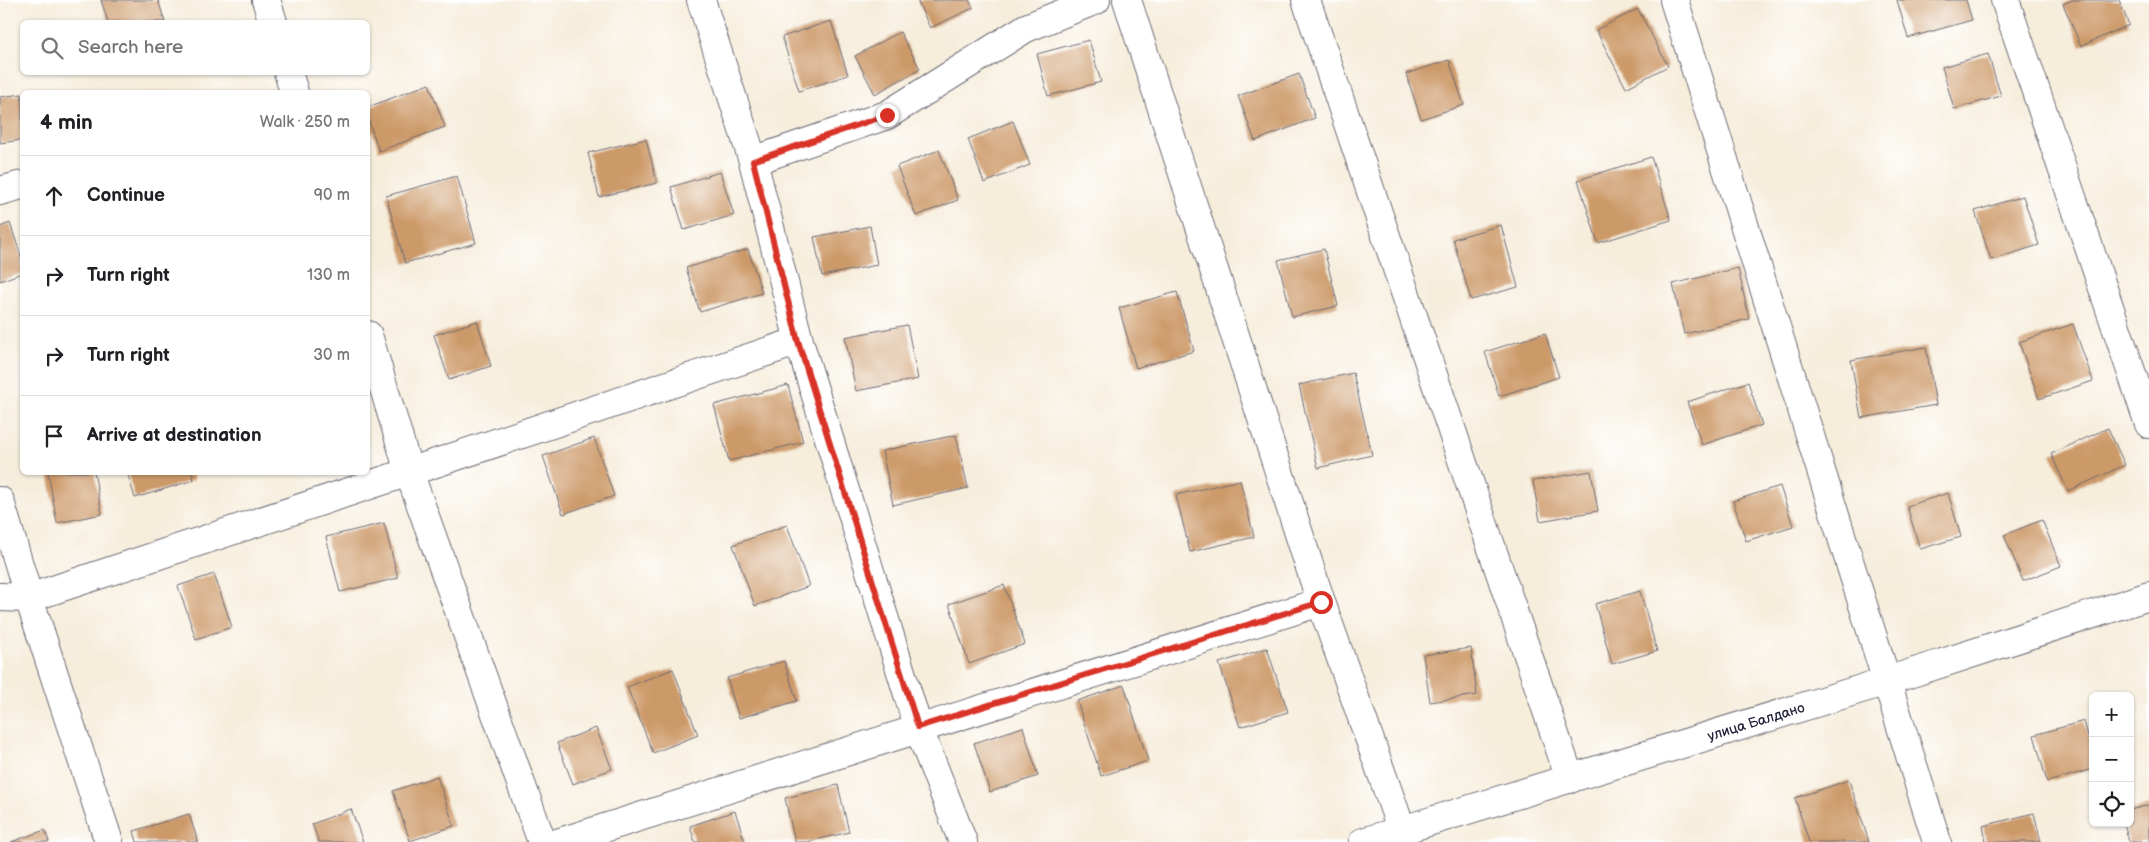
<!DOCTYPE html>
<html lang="en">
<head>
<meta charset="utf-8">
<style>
	:root { --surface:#fff; --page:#f2f2f2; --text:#202124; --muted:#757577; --line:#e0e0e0 }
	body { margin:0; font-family:"Balsamiq Sans",sans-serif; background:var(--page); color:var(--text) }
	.controls { position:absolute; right:15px; bottom:15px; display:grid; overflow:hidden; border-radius:8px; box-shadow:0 1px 4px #0004 }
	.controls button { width:45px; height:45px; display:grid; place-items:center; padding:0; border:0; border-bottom:1px solid var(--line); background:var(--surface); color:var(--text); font:25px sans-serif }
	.stop { position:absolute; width:15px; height:15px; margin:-11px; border:4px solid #d93025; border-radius:50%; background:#fff }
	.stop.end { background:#d93025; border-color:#fff; box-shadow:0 1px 5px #0008 }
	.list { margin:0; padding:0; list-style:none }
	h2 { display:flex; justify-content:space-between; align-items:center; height:65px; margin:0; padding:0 20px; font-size:21px }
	h2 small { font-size:16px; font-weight:400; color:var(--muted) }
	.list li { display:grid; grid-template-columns:32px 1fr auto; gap:15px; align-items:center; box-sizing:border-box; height:80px; padding:0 20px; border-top:1px solid var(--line) }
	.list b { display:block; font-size:19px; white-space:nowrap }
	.list em { font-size:16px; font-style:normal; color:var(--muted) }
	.icon { flex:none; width:28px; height:28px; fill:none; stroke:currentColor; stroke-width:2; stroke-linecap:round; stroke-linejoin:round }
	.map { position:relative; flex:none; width:2149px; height:842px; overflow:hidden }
	.search { position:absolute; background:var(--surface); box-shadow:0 1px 4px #0004; left:20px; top:20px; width:350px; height:55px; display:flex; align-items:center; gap:12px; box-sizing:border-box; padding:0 18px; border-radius:8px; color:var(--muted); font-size:19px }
	.panel { position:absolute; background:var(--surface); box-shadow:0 1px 4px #0004; left:20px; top:90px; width:350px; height:385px; border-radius:8px }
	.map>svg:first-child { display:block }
</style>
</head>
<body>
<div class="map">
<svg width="2149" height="842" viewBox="0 0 2149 842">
	<rect width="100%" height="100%" fill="#fff"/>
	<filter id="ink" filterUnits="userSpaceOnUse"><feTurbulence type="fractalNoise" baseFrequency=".02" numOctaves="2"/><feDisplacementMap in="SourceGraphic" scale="10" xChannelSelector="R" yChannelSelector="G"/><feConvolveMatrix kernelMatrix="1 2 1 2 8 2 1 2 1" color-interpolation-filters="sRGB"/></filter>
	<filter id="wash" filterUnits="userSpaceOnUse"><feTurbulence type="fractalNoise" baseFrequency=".0096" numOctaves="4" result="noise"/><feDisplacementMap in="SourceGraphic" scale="20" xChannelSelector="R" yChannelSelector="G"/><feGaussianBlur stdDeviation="1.12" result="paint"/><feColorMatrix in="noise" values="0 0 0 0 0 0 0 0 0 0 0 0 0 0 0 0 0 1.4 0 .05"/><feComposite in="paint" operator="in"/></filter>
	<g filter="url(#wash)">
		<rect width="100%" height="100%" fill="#f6eddb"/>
		<g id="blocks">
			<!-- building -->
			<path fill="#cc9968" d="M101 0H158L165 22H108Z
				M917 0H969L973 8 930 28Z
				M1897 0H1966L1972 20 1908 38Z
				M2072 0H2119L2129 25 2081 46 2063 4Z
				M1638 9 1668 66 1626 88 1596 30Z
				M831 21 848 75 799 91 782 37Z
				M900 32 920 69 875 94 855 56Z
				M1089 40 1101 82 1048 96 1037 54Z
				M1988 54 2001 96 1954 109 1942 67Z
				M1449 60 1464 105 1421 119 1406 74Z
				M1299 74 1315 118 1255 141 1238 96Z
				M429 84 445 127 379 151 368 119V107Z
				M22 94V140L0 143V97Z
				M1013 121 1030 165 984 183 968 139Z
				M646 139 657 183 599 197 588 153Z
				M939 150 958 200 916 216 897 166Z
				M1651 157 1671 220 1598 243 1578 180Z
				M720 172 734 215 684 230 671 187Z
				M457 176 476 243 405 263 386 196Z
				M2023 196 2039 245 1991 260 1975 211Z
				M10 223 22 259V273L0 281V227Z
				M1501 225 1518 287 1471 300 1453 239Z
				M870 226 877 265 822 276 814 237Z
				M748 249 762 293 700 312 686 268Z
				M1324 249 1338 306 1292 317 1278 260Z
				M1738 268 1749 319 1684 334 1673 284Z
				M1177 292 1194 351 1136 368 1119 308Z
				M477 321 491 366 449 380 434 335Z
				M2073 324 2093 381 2039 399 2019 342Z
				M907 325 918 379 856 391 845 337Z
				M1545 333 1559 377 1499 396 1485 352Z
				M1926 347 1936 405 1861 418 1851 360Z
				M1353 373 1372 455 1318 468 1299 385Z
				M1748 382 1762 425 1702 445 1687 402Z
				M788 385 803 442 729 461 714 405Z
				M2108 428 2125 465 2068 491 2051 454Z
				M956 435 968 488 893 505 882 451Z
				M594 438 614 496 563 514 543 456Z
				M1591 471 1598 511 1540 521 1533 481Z
				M48 472H94L102 514 57 523Z
				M127 472H192L194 480 135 498Z
				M1240 480 1254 537 1190 552 1176 495Z
				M1780 486 1793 526 1746 541 1733 501Z
				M1948 493 1961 537 1920 549 1907 506Z
				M2042 520 2061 566 2023 581 2004 535Z
				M384 523 398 578 340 592 326 537Z
				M787 525 809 586 755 606 733 545Z
				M214 574 232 627 196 639 178 586Z
				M1004 585 1025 644 969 664 949 604Z
				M1640 591 1657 651 1612 664 1595 604Z
				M1267 648 1288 712 1240 727 1219 663Z
				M1471 648 1477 695 1430 702 1423 655Z
				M784 661 797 701 739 718 727 678Z
				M673 669 698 735 653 753 627 687Z
				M1124 685 1148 761 1101 776 1077 701Z
				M2084 721 2093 754V769L2047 782 2034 735Z
				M1023 727 1038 776 990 792 974 743Z
				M596 728 612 769 573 784 557 743Z
				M437 776 454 826 410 841 393 791Z
				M1849 780 1869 842H1809L1795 798Z
				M838 785 849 832 807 842H795L785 798Z
				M2149 805V842H2129L2124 823H2130V810Z
				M351 809 363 842H319L312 824Z
				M735 811 745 842H695L690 826Z
				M2034 813 2041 842H1986L1983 826Z
				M189 814 198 842H137L134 831Z
				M45 830 49 842H11Z"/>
		</g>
	</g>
	<g filter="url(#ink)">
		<use href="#blocks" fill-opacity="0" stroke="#6c6973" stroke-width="1"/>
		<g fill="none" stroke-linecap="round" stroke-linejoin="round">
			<!-- minor casing -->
			<g stroke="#6c6973" stroke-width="30">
				<g id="minor">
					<path d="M266 0 273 22"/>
					<path d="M701 0 753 161 799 341 918 727 963 842"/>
					<path d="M1127 0 1321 602 1402 831"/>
					<path d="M1306 0 1570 779"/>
					<path d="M1674 0 1937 842"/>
					<path d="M2005 0 2149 424"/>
					<path d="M288 72 294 92"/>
					<path d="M753 161 887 115 1026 28 1096 0"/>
					<path d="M0 191 22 185"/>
					<path d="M368 335 409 472 799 341"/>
					<path d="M0 501 29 598 109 842"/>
					<path d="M0 597 29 598 409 472 542 842"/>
					<path d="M560 842 1321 602"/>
					<path id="s1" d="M1363 842 1887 681 2149 596"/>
				</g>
			</g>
			<!-- minor -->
			<use href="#minor" stroke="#fff" stroke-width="28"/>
		</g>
	</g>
	<g fill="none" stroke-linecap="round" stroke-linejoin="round" filter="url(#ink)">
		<!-- route -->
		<path stroke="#d93025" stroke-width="6" d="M887 115 753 161 798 341 918 727 1321 602"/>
	</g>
	<g text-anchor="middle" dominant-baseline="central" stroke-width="5" stroke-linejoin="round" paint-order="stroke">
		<!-- street labels -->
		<g font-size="14" fill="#22223b" stroke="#fff">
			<text stroke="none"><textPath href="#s1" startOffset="411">улица Балдано</textPath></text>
		</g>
	</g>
</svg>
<div class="controls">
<button>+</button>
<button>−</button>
<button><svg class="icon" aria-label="locate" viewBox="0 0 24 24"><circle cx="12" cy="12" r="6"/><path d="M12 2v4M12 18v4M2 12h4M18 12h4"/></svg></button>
</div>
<div class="stop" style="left:1321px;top:602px"></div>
<div class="stop end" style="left:887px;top:115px"></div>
<div class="search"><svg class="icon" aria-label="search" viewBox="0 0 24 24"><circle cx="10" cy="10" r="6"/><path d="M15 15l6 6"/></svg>Search here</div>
<section class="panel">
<h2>4 min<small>Walk · 250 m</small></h2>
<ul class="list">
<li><svg class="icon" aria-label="ahead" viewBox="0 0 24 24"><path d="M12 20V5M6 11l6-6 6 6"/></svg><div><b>Continue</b></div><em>90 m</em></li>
<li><svg class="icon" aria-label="right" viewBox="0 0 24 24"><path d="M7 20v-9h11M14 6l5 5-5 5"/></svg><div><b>Turn right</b></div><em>130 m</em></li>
<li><svg class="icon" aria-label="right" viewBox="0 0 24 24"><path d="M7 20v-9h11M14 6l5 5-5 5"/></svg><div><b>Turn right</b></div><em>30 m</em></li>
<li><svg class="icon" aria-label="arrive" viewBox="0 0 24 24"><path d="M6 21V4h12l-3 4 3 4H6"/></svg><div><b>Arrive at destination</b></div></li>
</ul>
</section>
</div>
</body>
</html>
